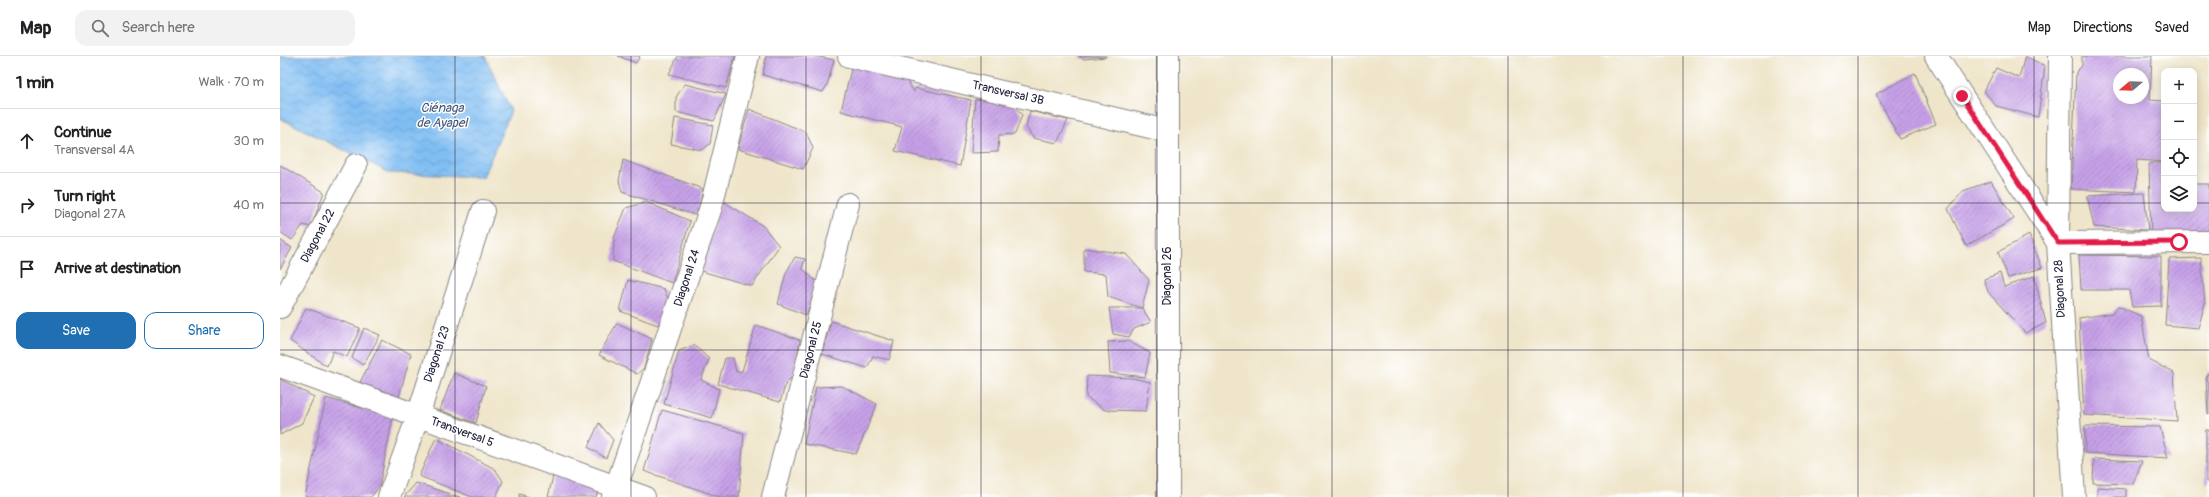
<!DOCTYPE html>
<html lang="en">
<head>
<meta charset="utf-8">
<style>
	:root { --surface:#fff; --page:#f2f2f2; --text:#202124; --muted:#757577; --line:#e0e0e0; --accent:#1f6fb2 }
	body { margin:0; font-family:Pangolin,sans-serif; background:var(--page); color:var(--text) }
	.controls { position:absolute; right:12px; top:12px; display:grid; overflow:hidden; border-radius:8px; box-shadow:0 2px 10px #0003 }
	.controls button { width:36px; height:36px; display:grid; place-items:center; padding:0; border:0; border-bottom:1px solid var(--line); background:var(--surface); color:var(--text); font:20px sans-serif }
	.compass { position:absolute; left:1833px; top:12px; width:36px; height:36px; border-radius:50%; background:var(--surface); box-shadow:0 2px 10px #0003; rotate:251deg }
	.stop { position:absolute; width:12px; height:12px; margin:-9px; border:3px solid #e11d48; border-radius:50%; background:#fff }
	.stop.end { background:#e11d48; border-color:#fff; box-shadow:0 1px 4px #0008 }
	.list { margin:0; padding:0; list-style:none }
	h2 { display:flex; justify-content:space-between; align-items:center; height:52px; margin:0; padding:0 16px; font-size:17px }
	h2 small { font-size:13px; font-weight:400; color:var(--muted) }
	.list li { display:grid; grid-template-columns:26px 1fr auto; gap:12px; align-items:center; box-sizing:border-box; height:64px; padding:0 16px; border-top:1px solid var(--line) }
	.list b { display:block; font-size:15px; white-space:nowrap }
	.list p { margin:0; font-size:13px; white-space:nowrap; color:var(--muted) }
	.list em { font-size:13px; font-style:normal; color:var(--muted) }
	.actions { display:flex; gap:8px; padding:12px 16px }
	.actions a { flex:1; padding:9px 0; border:1px solid var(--accent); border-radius:12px; text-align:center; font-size:14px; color:var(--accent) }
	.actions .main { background:var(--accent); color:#fff }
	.icon { flex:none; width:22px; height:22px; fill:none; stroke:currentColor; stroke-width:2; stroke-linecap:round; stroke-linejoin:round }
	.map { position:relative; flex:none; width:1929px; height:441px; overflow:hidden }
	header { display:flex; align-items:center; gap:24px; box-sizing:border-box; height:56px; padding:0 20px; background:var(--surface); border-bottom:1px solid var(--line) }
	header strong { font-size:19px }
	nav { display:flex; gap:22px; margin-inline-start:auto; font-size:14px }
	.search { width:280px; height:36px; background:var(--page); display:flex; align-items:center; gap:10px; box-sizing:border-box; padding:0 14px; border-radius:12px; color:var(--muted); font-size:15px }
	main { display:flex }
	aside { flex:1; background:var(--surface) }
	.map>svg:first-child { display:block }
</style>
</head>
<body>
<header>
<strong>Map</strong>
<div class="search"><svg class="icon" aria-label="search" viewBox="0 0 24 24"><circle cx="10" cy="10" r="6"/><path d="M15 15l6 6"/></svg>Search here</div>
<nav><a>Map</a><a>Directions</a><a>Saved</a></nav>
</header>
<main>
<aside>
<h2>1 min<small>Walk · 70 m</small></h2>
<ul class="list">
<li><svg class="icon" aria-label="ahead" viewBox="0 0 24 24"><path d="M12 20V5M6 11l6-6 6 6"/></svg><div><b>Continue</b><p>Transversal 4A</p></div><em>30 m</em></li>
<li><svg class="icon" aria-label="right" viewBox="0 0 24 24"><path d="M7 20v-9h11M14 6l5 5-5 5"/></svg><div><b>Turn right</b><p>Diagonal 27A</p></div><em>40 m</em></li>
<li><svg class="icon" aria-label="arrive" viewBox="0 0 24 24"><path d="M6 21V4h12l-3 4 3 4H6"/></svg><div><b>Arrive at destination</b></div></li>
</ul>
<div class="actions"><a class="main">Save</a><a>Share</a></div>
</aside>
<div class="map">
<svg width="1929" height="441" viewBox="0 0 1929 441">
	<defs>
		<pattern id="water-waves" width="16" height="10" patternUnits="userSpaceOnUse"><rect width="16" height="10" fill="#7fbdf3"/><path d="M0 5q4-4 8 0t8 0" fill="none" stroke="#6da2d1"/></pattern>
		<pattern id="building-hatch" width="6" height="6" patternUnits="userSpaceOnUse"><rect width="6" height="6" fill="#c7a1e8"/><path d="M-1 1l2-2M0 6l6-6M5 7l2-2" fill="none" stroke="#a183bd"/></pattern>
	</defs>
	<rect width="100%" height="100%" fill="#fff"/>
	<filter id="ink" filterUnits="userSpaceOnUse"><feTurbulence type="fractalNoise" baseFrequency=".025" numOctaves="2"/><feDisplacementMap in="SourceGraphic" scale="8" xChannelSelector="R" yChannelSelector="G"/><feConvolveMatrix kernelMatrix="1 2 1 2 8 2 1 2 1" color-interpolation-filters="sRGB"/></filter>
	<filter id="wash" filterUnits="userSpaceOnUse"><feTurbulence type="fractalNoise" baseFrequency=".012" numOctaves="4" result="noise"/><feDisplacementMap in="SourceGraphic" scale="16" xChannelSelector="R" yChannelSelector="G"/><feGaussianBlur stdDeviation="0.9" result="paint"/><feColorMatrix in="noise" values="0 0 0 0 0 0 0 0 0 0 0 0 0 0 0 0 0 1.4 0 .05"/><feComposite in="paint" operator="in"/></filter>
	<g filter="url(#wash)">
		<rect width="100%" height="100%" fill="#efe5ca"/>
		<!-- water -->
		<path fill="url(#water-waves)" stroke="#507097" d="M0 0H205L231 55 203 121 110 117 0 62Z"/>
		<g id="blocks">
			<!-- building -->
			<path fill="url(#building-hatch)" fill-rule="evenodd" d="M338 0H360L356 7Z
				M398 0H455L446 32 389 18Z
				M486 0H535L554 4 547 29 543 36 483 19Z
				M799 0H826V1L804 3Z
				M1745 0 1765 10 1758 61 1716 50 1704 35 1716 12 1739 22Z
				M1802 0H1872L1870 44 1884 45V106L1857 104 1856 136 1791 133 1796 16 1802 10ZM1839 18H1863V42H1839Z
				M572 9 622 18 634 36 635 32 691 44 680 110 615 95 622 71 561 55Z
				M1635 17 1656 68 1620 83 1596 38Z
				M405 28 446 38 434 65 396 56V41Z
				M695 43 733 47 742 59 735 78 719 79 718 96 691 97Z
				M469 53 526 76 533 92 523 113 458 93Z
				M750 55 788 64 777 87 753 82 746 71Z
				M395 62 433 69 430 88 422 94 391 88Z
				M343 104 423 133 419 152 415 159 342 136 339 125Z
				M1869 107H1884V153H1914V128H1929V181L1871 183Z
				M0 109 44 136 31 171 23 169 12 184 0 176Z
				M1711 125 1734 163 1686 190 1668 153 1683 135Z
				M1864 137 1868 174 1814 171 1807 140Z
				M441 144 483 170 499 190 472 230 421 215Z
				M366 146 410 165 392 227 333 205 334 182 346 152Z
				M1749 179 1762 212 1728 222 1718 196Z
				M0 184 12 192 0 213Z
				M804 192 846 198 869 224 862 252 871 266 854 273 849 281 833 278 829 252H862L828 241 826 218 804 216Z
				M1799 199 1881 200V250L1852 251 1849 234H1801Z
				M515 201 525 203 522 212 538 227 526 259 498 248 506 217Z
				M1921 202 1925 248 1918 272 1885 269 1889 203Z
				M1720 217 1724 231 1754 220 1766 267 1745 277 1708 236 1704 223Z
				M348 224 384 233 390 248 378 269 340 255Z
				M1838 250 1861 260 1869 304 1894 317 1897 365 1804 359 1799 262 1832 257Z
				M26 252 80 272 67 301 53 295 47 310 10 285Z
				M551 265 614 285 609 304 593 300 587 312 542 298Z
				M337 267 372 283 364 312 357 318 319 299Z
				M476 269 520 284 514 319 506 327 500 346 438 328 445 302H453L456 316 462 315Z
				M84 272 100 279 83 309 72 302Z
				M102 284 131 298 118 344 78 330Z
				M848 285 870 297 865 321 830 317 828 286Z
				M414 289 429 303 421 324 439 333 432 362 384 348 399 295Z
				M1929 315V359H1928L1926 321Z
				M174 317 206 330 196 367 160 354Z
				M807 320 852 322 870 326 866 355 825 354 806 341Z
				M0 323 34 341 22 367 0 379Z
				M562 330 597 348 576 398 524 388 536 331Z
				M46 342 113 361 99 431 91 441H25Z
				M382 354 464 377 459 441H440L364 415Z
				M319 367 333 384 326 402 308 391Z
				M1805 370 1880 371 1888 402 1805 397Z
				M1926 374H1929V426H1926Z
				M156 382 215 413 223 425 216 441H192L139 420Z
				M1814 403 1862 405 1853 428 1813 427Z
				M274 416 319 431 316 441H268Z
				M136 427 180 441H124Z
				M1817 431 1846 433V441H1817Z
				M239 438 249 441H239Z"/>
		</g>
	</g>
	<g filter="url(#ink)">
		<use href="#blocks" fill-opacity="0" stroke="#888482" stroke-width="1"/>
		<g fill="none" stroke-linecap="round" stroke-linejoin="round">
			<!-- minor casing -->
			<g stroke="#888482" stroke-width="24">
				<path id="minor" d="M569 0 887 75
					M1656 0 1778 187 1929 186
					M1780 0 1778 187 1794 441
					M0 251 76 109
					M0 310 364 441
					M109 441 138 360 203 155
					M333 441 431 151 468 0
					M493 441 568 148
					M888 441V0"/>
			</g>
			<!-- minor -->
			<use href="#minor" stroke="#fff" stroke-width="22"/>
		</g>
	</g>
	<g fill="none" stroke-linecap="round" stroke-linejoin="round" filter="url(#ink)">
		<!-- route -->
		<path stroke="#e11d48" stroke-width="5" d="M1682 40 1778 187 1899 186"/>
	</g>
	<!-- grid -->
	<path fill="none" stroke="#22223b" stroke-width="1" stroke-opacity="0.55" d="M175 0V441M351 0V441M526 0V441M701 0V441M877 0V441M1052 0V441M1228 0V441M1403 0V441M1578 0V441M1754 0V441M0 147H1884M1914 147H1929M0 294H1929"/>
	<g text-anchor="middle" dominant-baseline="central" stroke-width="3" stroke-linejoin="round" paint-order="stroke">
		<!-- street labels -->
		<g font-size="12" fill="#22223b" stroke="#fff">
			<text transform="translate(728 37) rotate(13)">Transversal 3B</text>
			<text transform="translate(38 180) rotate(-62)">Diagonal 22</text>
			<text transform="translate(887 220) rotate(-90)">Diagonal 26</text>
			<text transform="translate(407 222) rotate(-72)">Diagonal 24</text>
			<text transform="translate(1780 233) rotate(-93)">Diagonal 28</text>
			<text transform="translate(531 294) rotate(-76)">Diagonal 25</text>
			<text transform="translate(157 298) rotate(-72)">Diagonal 23</text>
			<text transform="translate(182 376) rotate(20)">Transversal 5</text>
		</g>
		<!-- water labels -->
		<g font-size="13" font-style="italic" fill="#43587b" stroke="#fff">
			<text x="162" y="52">Ciénaga<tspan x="162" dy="15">de Ayapel</tspan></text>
		</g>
	</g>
</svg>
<div class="controls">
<button>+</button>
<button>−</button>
<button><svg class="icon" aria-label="locate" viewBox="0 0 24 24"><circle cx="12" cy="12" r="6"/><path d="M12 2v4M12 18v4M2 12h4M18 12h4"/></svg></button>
<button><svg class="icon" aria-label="layers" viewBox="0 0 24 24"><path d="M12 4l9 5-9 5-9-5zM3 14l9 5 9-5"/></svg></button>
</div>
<svg class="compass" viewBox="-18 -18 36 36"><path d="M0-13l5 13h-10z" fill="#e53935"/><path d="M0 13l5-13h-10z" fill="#757577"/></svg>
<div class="stop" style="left:1899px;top:186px"></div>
<div class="stop end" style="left:1682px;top:40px"></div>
</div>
</main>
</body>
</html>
